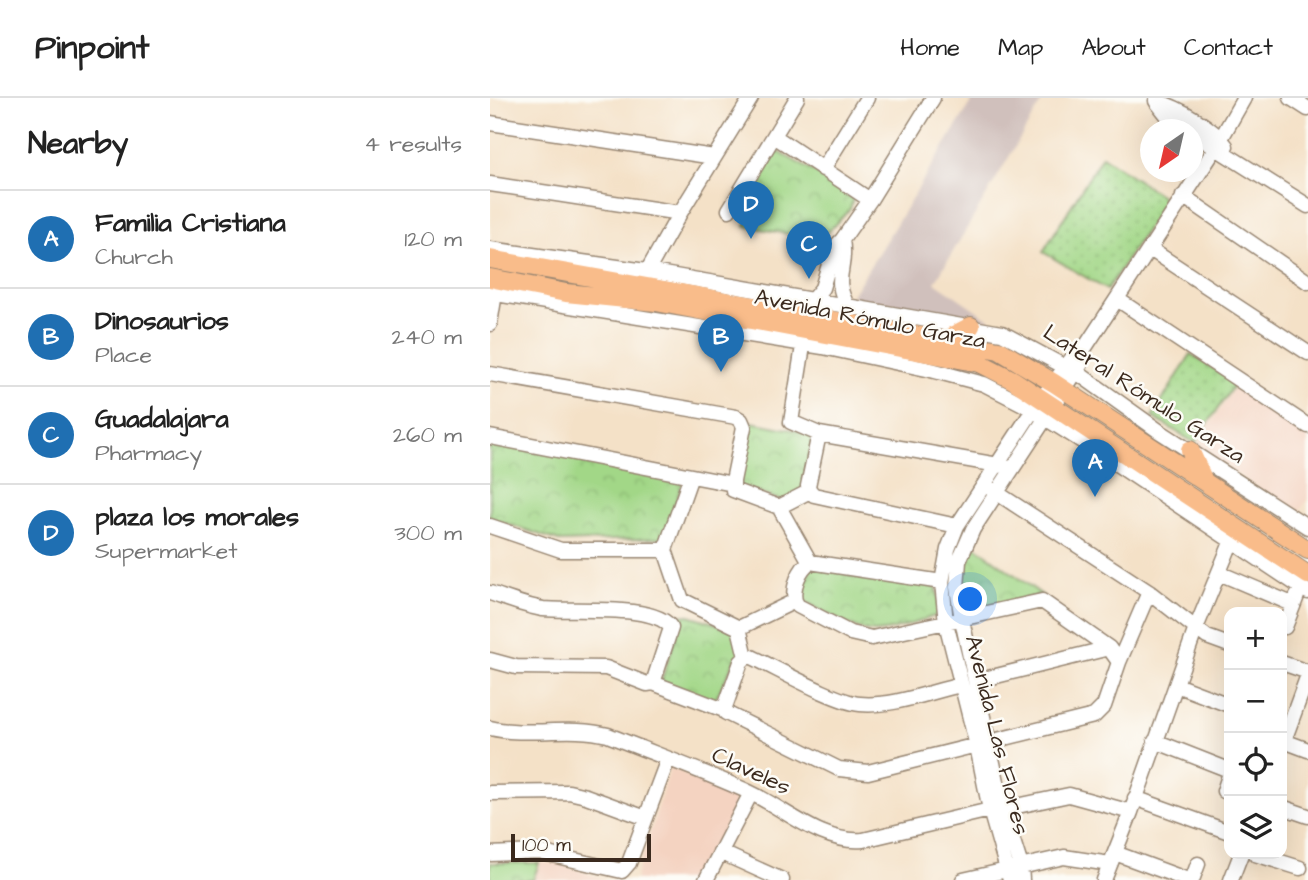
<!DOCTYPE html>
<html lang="en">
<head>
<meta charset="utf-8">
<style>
	:root { --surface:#fff; --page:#f2f2f2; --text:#222; --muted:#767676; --line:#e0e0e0; --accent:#1f6fb2 }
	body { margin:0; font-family:"Architects Daughter",sans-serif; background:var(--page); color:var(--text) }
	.controls { position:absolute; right:21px; bottom:21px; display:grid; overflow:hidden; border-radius:14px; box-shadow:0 7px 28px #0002 }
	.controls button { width:63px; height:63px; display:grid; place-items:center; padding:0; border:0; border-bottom:2px solid var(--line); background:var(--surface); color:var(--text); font:35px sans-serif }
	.compass { position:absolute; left:650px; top:21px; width:63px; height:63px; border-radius:50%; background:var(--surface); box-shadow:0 7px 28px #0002; rotate:214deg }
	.scale { position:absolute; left:21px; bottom:18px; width:140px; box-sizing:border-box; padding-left:7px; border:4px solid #3b2a1e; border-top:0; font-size:19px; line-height:24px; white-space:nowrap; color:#3b2a1e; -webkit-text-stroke:5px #fdfcf7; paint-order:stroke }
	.you { position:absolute; left:481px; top:502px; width:24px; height:24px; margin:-18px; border:5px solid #fff; border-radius:50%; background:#1a73e8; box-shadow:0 0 0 10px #1a73e833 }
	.badge { display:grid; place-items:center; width:46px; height:46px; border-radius:50%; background:var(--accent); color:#fff; font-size:23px; font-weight:700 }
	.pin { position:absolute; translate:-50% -58px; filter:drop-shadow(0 2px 4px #0008) }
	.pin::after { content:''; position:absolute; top:37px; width:24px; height:21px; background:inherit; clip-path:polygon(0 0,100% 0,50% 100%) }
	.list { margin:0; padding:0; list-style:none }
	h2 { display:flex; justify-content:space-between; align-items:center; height:91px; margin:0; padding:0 28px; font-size:30px }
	h2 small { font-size:23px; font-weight:400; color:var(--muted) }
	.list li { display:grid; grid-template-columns:46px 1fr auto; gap:21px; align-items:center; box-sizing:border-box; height:98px; padding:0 28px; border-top:2px solid var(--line) }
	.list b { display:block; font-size:26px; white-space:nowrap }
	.list p { margin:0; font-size:23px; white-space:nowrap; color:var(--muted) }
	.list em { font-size:23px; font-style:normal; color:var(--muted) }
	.icon { flex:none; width:38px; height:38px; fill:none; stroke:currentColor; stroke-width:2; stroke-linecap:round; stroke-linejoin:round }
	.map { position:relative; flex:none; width:818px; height:782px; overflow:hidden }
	header { display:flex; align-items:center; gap:42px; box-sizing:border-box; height:98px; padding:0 35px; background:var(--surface); border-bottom:2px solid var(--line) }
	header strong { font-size:33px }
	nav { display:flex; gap:38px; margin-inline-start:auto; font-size:24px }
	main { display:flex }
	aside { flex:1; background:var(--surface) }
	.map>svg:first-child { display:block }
</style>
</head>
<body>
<header>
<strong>Pinpoint</strong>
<nav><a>Home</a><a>Map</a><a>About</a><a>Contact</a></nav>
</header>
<main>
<aside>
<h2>Nearby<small>4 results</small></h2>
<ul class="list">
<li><span class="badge">A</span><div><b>Familia Cristiana</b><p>Church</p></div><em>120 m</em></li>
<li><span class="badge">B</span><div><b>Dinosaurios</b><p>Place</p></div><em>240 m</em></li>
<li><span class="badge">C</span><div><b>Guadalajara</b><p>Pharmacy</p></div><em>260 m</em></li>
<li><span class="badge">D</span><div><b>plaza los morales</b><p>Supermarket</p></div><em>300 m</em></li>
</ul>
</aside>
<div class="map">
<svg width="818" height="782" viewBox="0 0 818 782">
	<defs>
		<pattern id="grass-dots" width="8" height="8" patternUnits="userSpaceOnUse" patternTransform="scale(1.75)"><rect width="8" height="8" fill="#a2d787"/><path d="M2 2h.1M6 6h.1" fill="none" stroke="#8cb974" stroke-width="1.8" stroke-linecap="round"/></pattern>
		<pattern id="park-crowns" width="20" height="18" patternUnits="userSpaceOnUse" patternTransform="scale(1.75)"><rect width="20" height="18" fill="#a2d787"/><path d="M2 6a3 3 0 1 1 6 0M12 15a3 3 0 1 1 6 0" fill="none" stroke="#8cb974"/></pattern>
	</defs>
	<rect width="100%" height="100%" fill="#fdfcf7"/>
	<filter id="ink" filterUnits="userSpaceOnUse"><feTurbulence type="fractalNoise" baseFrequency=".0143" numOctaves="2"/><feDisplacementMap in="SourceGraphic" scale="14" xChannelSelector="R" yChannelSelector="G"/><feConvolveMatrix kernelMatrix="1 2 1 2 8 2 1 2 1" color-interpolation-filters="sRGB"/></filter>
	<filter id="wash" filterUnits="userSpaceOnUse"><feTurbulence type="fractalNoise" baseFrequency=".00686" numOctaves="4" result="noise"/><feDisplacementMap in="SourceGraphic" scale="28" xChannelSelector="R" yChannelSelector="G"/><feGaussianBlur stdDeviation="1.57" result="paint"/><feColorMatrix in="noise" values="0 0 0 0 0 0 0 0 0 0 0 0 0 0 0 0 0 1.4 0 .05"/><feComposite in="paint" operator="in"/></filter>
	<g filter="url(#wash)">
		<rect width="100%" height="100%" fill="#f4e1c7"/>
		<!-- built -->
		<path fill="#f4d3c1" d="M747 285 818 333V400L808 416 706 349Z
			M181 669 244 700 246 706 210 782H145Z
			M49 765H67L115 782H43Z"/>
		<!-- industrial -->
		<path fill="#d0c0bc" d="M484 0H554L445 184 502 223 361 199Z"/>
		<!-- grass -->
		<path fill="url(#grass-dots)" stroke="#6e8052" stroke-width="2" d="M612 58 676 101 617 192 553 154Z
			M701 256 745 285 705 345 662 319Z"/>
		<!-- park -->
		<path fill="url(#park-crowns)" stroke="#6e8052" stroke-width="2" d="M285 52 328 76 363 101 360 111 330 142 255 128 263 113 257 99Z
			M261 324 324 336 312 394 296 404 246 388 249 383Z
			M0 344 195 378 173 440 72 444 0 420Z
			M481 445 552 497 477 514C471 490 473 469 481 445Z
			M322 466 373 479 446 488 451 516C431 522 407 533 386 534 366 535 329 510 310 501Z
			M199 517 246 532 253 555 246 560 223 606 170 587 187 535 185 525 190 518Z
			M0 765H49L43 782H0Z"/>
	</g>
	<g filter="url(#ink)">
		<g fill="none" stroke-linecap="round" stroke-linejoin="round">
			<!-- minor casing -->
			<g stroke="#988672" stroke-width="17">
				<path id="minor" d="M801 0 818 11
					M666 3 677 17 697 32
					M668 4C688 9 724 30 736 48
					M0 25 224 59
					M702 35 818 108
					M284 38 380 102
					M333 71 377 0
					M0 86 190 115
					M693 98 818 184
					M239 112 307 0
					M352 142C358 173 340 177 359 211
					M0 151 156 173 512 235 592 278 669 333 818 429
					M660 151 818 255
					M154 179 190 115 261 0
					M0 195 333 249 441 272 494 286 533 306 595 345 818 494
					M627 201 818 328
					M319 206 332 190 344 150 352 142 380 102 443 0
					M0 226 6 189
					M313 248 301 324 329 336 514 368
					M0 276 246 319 251 322 254 329 243 383
					M0 339 238 385 243 383
					M243 383V392L289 409
					M501 391 659 494 717 539 739 547
					M320 393 324 397 467 428
					M320 393 318 388 329 336
					M289 409 320 464
					M289 409 320 393
					M0 428 71 452H175
					M175 452 192 502 249 530
					M175 452 201 378
					M320 464 452 484
					M729 475 802 506
					M0 495C18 501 35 508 53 511 80 514 167 505 181 530L163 585
					M305 503 308 508 360 535 382 540 552 503 619 550 629 564
					M305 503C302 490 309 471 320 464
					M795 529 807 498
					M249 530 305 503
					M249 530 256 559
					M256 559H262C288 571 345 604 370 606 403 609 439 594 471 587
					M0 562 26 569 116 570 157 586 163 585 234 612 236 615 349 671 378 674 604 618 614 608 629 564 659 494
					M792 565 818 574
					M486 583 619 550
					M686 587 739 607
					M234 612 251 564 256 559
					M0 630C39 639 79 627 118 637 165 656 213 673 259 694 294 710 332 746 373 742L500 712
					M665 643 739 672
					M794 643 818 652
					M792 648 818 577
					M734 693 739 678
					M0 695 79 694 96 698 156 720
					M645 700 739 734
					M792 709 818 718
					M513 711 579 697 641 714
					M230 754 292 782
					M625 755 698 782
					M0 756 49 754 132 773 139 765 178 661
					M765 756 810 770
					M216 782 261 695
					M473 782 574 759 620 766
					M520 782 500 712 487 648 456 525 452 484 458 451 467 428 543 312 583 259 594 251 725 51 754 0
					M532 782 531 768 513 711 472 522 467 489 469 463 483 431 591 266
					M614 782 641 714 706 530 745 435
					M702 782 708 766
					M741 782 751 756"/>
			</g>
			<!-- major casing -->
			<g stroke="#988672" stroke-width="20">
				<path id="major" d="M0 161 509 252 564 285 818 452
					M0 180 76 195 166 204 490 265 523 282 818 477
					M456 241 481 228
					M700 352 714 383"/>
			</g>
			<!-- minor -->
			<use href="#minor" stroke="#fff" stroke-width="14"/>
			<!-- major -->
			<use href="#major" stroke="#f9bc8a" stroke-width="18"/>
		</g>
	</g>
	<g text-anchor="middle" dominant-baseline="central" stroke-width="5" stroke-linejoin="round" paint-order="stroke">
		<!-- street labels -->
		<g font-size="23" fill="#3b2a1e" stroke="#fdfcf7">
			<text transform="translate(380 221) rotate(11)">Avenida Rómulo Garza</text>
			<text transform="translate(654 296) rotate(33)">Lateral Rómulo Garza</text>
			<text transform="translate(507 637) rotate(76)">Avenida Las Flores</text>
			<text transform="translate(261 673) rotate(25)">Claveles</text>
		</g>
	</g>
</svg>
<div class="controls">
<button>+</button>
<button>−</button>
<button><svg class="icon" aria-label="locate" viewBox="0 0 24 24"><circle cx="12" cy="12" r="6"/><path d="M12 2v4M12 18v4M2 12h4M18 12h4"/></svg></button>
<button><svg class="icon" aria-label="layers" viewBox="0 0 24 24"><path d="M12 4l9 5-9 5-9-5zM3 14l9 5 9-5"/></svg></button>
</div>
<svg class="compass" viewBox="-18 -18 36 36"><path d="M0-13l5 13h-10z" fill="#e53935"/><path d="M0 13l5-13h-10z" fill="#767676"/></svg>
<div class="scale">100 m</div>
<div class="you"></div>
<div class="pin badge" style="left:605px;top:399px">A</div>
<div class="pin badge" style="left:231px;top:274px">B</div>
<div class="pin badge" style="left:319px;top:181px">C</div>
<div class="pin badge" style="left:261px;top:141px">D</div>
</div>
</main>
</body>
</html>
